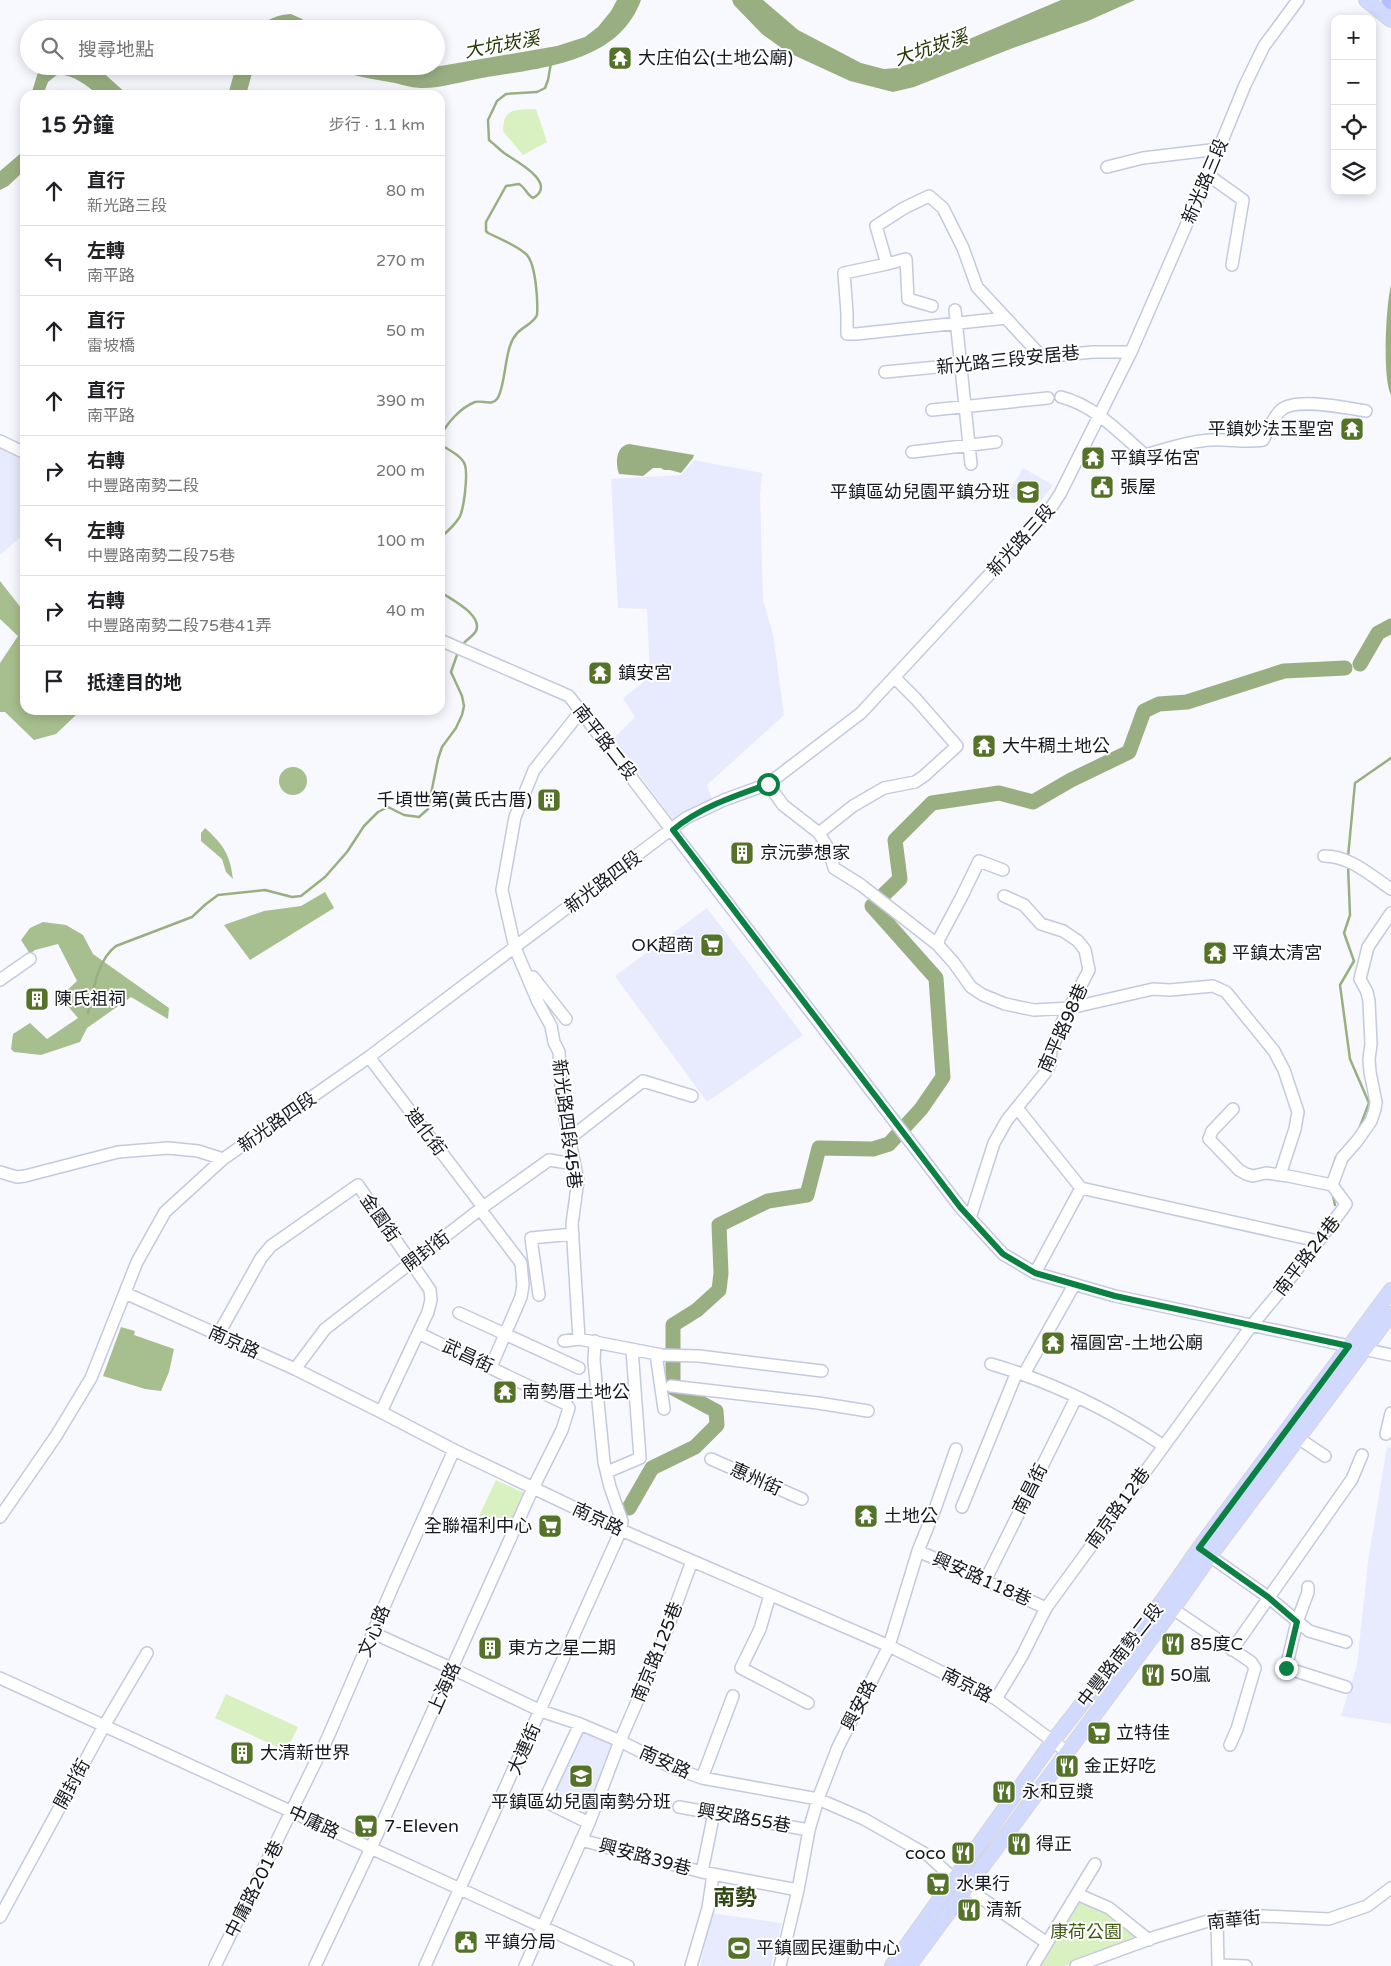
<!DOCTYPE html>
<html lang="zh-TW">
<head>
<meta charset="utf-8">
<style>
	:root { --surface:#fff; --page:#f6f6f6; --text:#202124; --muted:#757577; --line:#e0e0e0 }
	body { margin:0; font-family:"Varela Round","Noto Sans TC",sans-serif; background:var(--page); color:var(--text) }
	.controls { position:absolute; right:15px; top:15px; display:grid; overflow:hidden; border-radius:10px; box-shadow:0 2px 12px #0003 }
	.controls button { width:45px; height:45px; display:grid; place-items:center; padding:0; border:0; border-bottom:1px solid var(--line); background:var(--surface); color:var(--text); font:25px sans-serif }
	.stop { position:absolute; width:15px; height:15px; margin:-11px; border:4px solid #0b8043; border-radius:50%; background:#fff }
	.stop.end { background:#0b8043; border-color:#fff; box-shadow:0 1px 5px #0008 }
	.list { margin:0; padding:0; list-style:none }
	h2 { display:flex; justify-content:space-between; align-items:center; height:65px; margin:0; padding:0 20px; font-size:21px }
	h2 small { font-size:16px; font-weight:400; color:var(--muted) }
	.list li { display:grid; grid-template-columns:32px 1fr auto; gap:15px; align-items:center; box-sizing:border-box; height:70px; padding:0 20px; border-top:1px solid var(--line) }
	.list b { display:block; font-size:19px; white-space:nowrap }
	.list p { margin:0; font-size:16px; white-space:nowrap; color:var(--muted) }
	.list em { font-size:16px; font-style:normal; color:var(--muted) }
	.icon { flex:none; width:28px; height:28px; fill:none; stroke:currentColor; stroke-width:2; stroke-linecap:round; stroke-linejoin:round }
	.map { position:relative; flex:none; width:1391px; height:1966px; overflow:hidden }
	.search { position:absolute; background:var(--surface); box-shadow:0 2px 12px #0003; left:20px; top:20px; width:425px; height:55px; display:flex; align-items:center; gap:12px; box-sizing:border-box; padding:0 18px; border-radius:28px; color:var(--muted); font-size:19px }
	.panel { position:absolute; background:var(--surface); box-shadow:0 2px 12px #0003; left:20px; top:90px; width:425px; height:625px; border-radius:15px }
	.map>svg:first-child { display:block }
</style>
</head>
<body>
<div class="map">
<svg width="1391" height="1966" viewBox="0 0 1391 1966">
	<rect width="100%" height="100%" fill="#f8f9fe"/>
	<!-- built -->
	<path fill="#e7ebfd" d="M0 449 25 461V533L0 555Z
		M694 460 762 473 760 494 763 600 773 634 784 715 707 785 713 802 673 820 613 739 635 717 623 698 650 677 647 609 618 608 611 479 681 475Z
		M1023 468 1053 485 1038 505 1015 499H1005Z
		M707 908 803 1035 707 1102 615 976Z
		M1387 1447 1391 1448V1724L1341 1716 1357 1665 1368 1562Z
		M580 1730 612 1743 613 1751 586 1817 548 1802Z
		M710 1913 782 1923 771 1966H700Z"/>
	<!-- green -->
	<path fill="#d9f0c0" d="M536 109 547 142 523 155 503 131C503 107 516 110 536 109Z
		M496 1480 531 1496 513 1533 479 1516Z
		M226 1694 298 1727 286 1751 215 1718Z
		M1077 1894 1149 1940 1064 1966H1033Z"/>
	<!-- forest -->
	<path fill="#a7be8e" d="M0 581 25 613V710H94L77 714 56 734 34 740 5 712H0V663L18 636 0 619Z
		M279 781a14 14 0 1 1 28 0a14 14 0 1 1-28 0Z
		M205 828C224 845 230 855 233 879L226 872 222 859 201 841V833Z
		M325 892 334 908 250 960 224 925 264 911 301 906Z
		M43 922 66 925 83 935 93 954 169 1008 168 1019 131 997 87 1028 80 1042 41 1055 14 1052 11 1049 13 1034 30 1023 47 1039 78 1018 60 997 77 981 58 944 35 950 30 954 21 940 30 928Z
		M121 1327 135 1331 134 1335 174 1349 169 1372 161 1391 145 1389 103 1376Z"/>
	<!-- water -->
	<path fill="#99af81" d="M617 0H641C618 64 539 68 482 78 465 81 436 89 421 88 413 88 403 85 395 83 372 79 350 76 328 66H390L423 69 557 46 585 37 598 27 611 11Z
		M732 0H763L798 30 861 63 884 69 897 68 915 62 1061 0H1135L1088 21 1013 48 914 87 893 92 850 81 787 52 762 34 734 5Z
		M291 14 302 19 314 29H257C267 19 277 15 291 14Z
		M43 66H92L98 68 128 95H98C85 84 75 76 58 74L48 82 43 95H31L38 72Z
		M236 66H254L246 95H228Z
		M25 138V170L8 186 0 190V171L21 153Z
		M1391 285V395C1382 378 1386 305 1391 285Z
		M629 444 694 455 693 458 681 473 670 470H664L661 468H653L643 476 619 474C615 463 616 446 629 444Z"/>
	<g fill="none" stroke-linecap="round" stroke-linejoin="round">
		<!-- stream -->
		<path stroke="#99af81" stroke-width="2.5" d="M440 538C447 532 454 526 459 518 464 510 468 475 465 465 462 456 449 450 441 445L440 437C447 423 460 408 475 402 482 400 492 406 497 399 504 391 505 359 510 346 516 326 532 327 537 315 538 302 536 263 526 254 516 245 500 239 488 233L486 231V222L506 186 519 184C525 187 527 195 533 198 559 183 514 160 504 153 499 149 494 144 489 140L488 120 497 101 506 94 537 92 545 88 548 80 551 63
			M440 590 442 593C452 600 483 615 476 631 473 636 466 640 462 645
			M1348 857 1355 783 1391 758
			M1348 865 1350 915 1344 933 1354 961 1340 985 1350 1059 1369 1103 1359 1129
			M88 1013C93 992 97 960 116 946L192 917 206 904 218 895 265 890 292 897 301 896 325 877 347 852 364 826 378 812 388 807 404 815 419 817 428 809 438 759 442 747 456 728 462 715 464 706 462 696 451 672 458 652
			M1329 1179 1336 1157 1340 1152
			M1332 1192 1335 1205"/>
		<!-- river -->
		<path stroke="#99af81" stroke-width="15" d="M1360 664 1378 633 1391 626
			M629 1508 652 1468 695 1447 717 1425 716 1411 673 1388V1325L697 1310 719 1290 721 1273 719 1225 768 1201 807 1195 819 1148 873 1149 889 1144 921 1109 943 1077 936 978 872 906 900 879 895 840 932 803 999 793 1033 802 1071 780 1129 752 1144 711 1159 704 1187 702 1284 671 1345 668"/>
		<!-- minor casing -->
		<g stroke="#c4c9df" stroke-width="14">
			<path id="minor" d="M1107 167 1143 158 1219 149
				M1208 175 1243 200 1232 265
				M887 264 844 273 847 313V334H856L1006 318
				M932 306 908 299 906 259 887 264 876 226 904 208 929 196 943 208 963 248 977 287 1042 357
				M955 310 971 464
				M885 372 1093 352H1131
				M1061 397C1094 405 1120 433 1145 455 1167 449 1189 441 1211 440 1229 439 1245 443 1263 440 1268 431 1273 417 1281 410 1296 397 1347 408 1366 411
				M932 410 1048 398
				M0 441 25 453
				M912 452 996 442
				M440 640 569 696 960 1207 1003 1254 1035 1273 1115 1296 1391 1355
				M768 784 783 805 819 833 829 850 834 868 861 885 938 945
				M819 833 853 806 884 788 915 782 924 776 957 746 916 699 895 678
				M1324 856C1350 856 1370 875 1391 889
				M1003 870 979 861 962 896 939 939 938 945 954 963 971 987 983 995 1005 1004 1034 1010 1070 1008 1153 989 1170 990 1213 986 1226 992 1274 1051 1284 1070 1298 1112 1295 1129 1280 1175
				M533 977 566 1019
				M0 980 30 959
				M369 1057 483 1207
				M1017 1108 1081 1188 1035 1273
				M1233 1109 1212 1131 1209 1139 1239 1170 1246 1174 1253 1176 1266 1173 1288 1176 1332 1185
				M570 1138 643 1081 692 1096
				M0 1172 17 1177 25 1176 118 1152 168 1148 198 1151 223 1159
				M1332 1185 1342 1158 1357 1141 1371 1121 1375 1109 1376 1102 1370 1072 1369 1059 1371 1044 1369 1001 1367 992 1360 979 1368 947 1391 913
				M1081 1188 1318 1241
				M480 1209 521 1263 523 1285 521 1297 491 1367
				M970 1218 994 1143 1007 1120 1045 1073 1050 1064 1051 1051 1063 1020 1089 970 1085 950 1078 941 1063 931 1041 924 1024 905 1004 896
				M125 1293 295 1369 381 1412 454 1450 621 1530 889 1646 996 1699 1066 1751
				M539 1295 531 1238 573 1234
				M459 1313 579 1368
				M218 1335 261 1258 271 1246 358 1185 430 1290 431 1300 428 1312 381 1412
				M579 1339 572 1224 578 1180 562 1104 559 1052 554 1042 551 1026 538 1002 515 948 502 890 515 817 534 770 581 711
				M564 1341 579 1339 662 1355 699 1356 822 1371
				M656 1354 664 1409
				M991 1364C1052 1382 1111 1411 1164 1446
				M295 1369 325 1329 483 1207 549 1160 574 1164
				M1024 1374 1074 1285
				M671 1386 818 1403 868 1411
				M1386 1434 1391 1413
				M1298 1438 1325 1456
				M711 1459 802 1499
				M607 1472 640 1458 632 1349
				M962 1507 1017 1372
				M0 1517 56 1436 91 1378 137 1262 165 1212 223 1159 369 1057 686 818 724 800 768 784 861 713 1050 509 1060 494 1131 352 1208 175 1245 85 1264 46 1298 0
				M918 1551 1046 1608
				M1204 1552 1268 1597 1309 1631 1346 1642
				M985 1581 1076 1398
				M1308 1587V1592L1297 1622 1286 1668 1346 1687
				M770 1595 760 1629 741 1668 808 1703
				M1173 1609 1251 1662 1255 1668 1237 1729 1230 1745
				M373 1633 453 1669 541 1711 580 1724 620 1741 671 1767 702 1778 818 1799 864 1819 929 1856 955 1880 1047 1943
				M1232 1650 1352 1479 1362 1455
				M0 1678 628 1966
				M996 1699 1022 1656 1046 1608 1252 1325 1282 1289 1342 1210 1346 1204 1332 1185
				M580 1724 544 1801 589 1823
				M702 1778 733 1696
				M679 1807 809 1830
				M581 1840 702 1872 798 1890
				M702 1872 714 1813
				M1077 1894 1109 1908 1149 1940
				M0 1917 104 1726 147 1653
				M1217 1918 1218 1965 1246 1966
				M215 1966 328 1737 393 1586 454 1450
				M315 1966 371 1848 533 1488 562 1430 569 1408 566 1404 418 1333
				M425 1966 621 1530 622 1521 610 1487 604 1462 594 1361 595 1341
				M525 1966 589 1823 620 1741 659 1651 692 1561
				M691 1966 708 1908 713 1875
				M780 1966 798 1890 809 1830 818 1799 838 1747 889 1646 918 1551 935 1509 956 1449
				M1033 1966 1095 1864
				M1076 1966 1155 1937 1221 1917 1263 1916 1329 1919 1367 1906 1391 1888"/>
		</g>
		<!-- major casing -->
		<g stroke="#d5d6d7" stroke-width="16">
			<path id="major" d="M1366 0 1391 20
				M892 1966 1053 1741 1162 1601 1199 1548 1391 1290
				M909 1966 1173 1609 1210 1556 1391 1314"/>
		</g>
		<!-- highway casing -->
		<g stroke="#d5d6d7" stroke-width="19">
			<path id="highway" d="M1390 0 1391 1"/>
		</g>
		<!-- minor -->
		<use href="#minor" stroke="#fff" stroke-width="11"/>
		<!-- major -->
		<use href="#major" stroke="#d1d9fe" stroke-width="14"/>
		<!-- highway -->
		<use href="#highway" stroke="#b2bffe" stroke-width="16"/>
	</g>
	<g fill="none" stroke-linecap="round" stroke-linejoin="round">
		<!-- route -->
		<path stroke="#0b8043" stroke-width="6" d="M768 784C735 796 700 807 673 830L960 1207 1003 1254 1035 1273 1115 1296 1349 1346 1199 1548 1268 1597 1297 1622 1286 1668"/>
	</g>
	<!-- icons -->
	<defs>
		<g id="temple-square" transform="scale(1.25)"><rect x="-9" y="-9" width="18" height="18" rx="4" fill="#547228" stroke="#fff"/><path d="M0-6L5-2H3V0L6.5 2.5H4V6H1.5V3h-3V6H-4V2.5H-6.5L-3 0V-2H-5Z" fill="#fff"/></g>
		<g id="civic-square" transform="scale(1.25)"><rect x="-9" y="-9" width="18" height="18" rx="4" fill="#547228" stroke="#fff"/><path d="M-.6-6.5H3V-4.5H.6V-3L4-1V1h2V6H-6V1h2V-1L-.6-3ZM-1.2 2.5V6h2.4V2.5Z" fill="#fff"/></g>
		<g id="school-square" transform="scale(1.25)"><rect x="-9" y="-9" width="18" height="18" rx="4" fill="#547228" stroke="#fff"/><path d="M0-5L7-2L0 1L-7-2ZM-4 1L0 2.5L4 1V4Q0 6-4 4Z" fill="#fff"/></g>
		<g id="building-square" transform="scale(1.25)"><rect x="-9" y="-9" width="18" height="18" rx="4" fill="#547228" stroke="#fff"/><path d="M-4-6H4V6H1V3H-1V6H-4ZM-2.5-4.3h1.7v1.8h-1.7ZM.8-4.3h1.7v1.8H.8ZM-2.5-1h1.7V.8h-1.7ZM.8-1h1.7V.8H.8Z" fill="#fff"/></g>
		<g id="supermarket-square" transform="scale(1.25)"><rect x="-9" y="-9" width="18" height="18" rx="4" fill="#547228" stroke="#fff"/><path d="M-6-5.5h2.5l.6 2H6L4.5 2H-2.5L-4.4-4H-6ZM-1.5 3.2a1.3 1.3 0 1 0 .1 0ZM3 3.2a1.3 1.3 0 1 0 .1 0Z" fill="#fff"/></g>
		<g id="restaurant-square" transform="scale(1.25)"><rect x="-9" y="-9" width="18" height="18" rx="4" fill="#547228" stroke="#fff"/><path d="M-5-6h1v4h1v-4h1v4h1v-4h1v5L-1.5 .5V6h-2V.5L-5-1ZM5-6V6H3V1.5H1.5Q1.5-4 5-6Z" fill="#fff"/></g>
		<g id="stadium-square" transform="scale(1.25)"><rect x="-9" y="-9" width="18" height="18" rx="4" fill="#547228" stroke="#fff"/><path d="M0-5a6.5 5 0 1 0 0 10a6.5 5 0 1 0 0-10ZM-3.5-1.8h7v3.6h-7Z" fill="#fff"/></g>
	</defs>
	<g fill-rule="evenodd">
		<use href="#temple-square" x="620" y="58"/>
		<use href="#temple-square" x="1352" y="429"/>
		<use href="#temple-square" x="1093" y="458"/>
		<use href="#civic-square" x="1102" y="487"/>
		<use href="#school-square" x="1028" y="492"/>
		<use href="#temple-square" x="600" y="673"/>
		<use href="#temple-square" x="984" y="746"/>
		<use href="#building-square" x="549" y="800"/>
		<use href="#building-square" x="742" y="853"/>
		<use href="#supermarket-square" x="712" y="945"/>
		<use href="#temple-square" x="1215" y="953"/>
		<use href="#building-square" x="37" y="999"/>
		<use href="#temple-square" x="1053" y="1343"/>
		<use href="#temple-square" x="505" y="1392"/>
		<use href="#temple-square" x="866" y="1516"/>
		<use href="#supermarket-square" x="550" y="1526"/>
		<use href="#restaurant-square" x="1173" y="1644"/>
		<use href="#building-square" x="490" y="1648"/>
		<use href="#restaurant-square" x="1153" y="1675"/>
		<use href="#supermarket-square" x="1099" y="1733"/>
		<use href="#building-square" x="242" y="1753"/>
		<use href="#restaurant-square" x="1067" y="1766"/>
		<use href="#school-square" x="581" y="1776"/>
		<use href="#restaurant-square" x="1004" y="1792"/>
		<use href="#supermarket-square" x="366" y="1826"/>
		<use href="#restaurant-square" x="1019" y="1844"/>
		<use href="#restaurant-square" x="963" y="1853"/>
		<use href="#supermarket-square" x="938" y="1884"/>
		<use href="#restaurant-square" x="969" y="1910"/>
		<use href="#civic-square" x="466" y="1942"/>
		<use href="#stadium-square" x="739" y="1948"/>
	</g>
	<g text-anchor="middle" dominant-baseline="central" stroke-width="4" stroke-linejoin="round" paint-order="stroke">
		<!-- poi labels -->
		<g font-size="18" fill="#171921" stroke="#fff" text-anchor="start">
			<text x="638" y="58">大庄伯公(土地公廟)</text>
			<text x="1334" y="429" text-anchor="end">平鎮妙法玉聖宮</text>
			<text x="1110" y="458">平鎮孚佑宮</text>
			<text x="1120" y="487">張屋</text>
			<text x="1010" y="492" text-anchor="end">平鎮區幼兒園平鎮分班</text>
			<text x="618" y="673">鎮安宮</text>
			<text x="1002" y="746">大牛稠土地公</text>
			<text x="532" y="800" text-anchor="end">千頃世第(黃氏古厝)</text>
			<text x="760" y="853">京沅夢想家</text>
			<text x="694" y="945" text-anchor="end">OK超商</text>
			<text x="1232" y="953">平鎮太清宮</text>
			<text x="54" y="999">陳氏祖祠</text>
			<text x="1070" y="1343">福圓宮-土地公廟</text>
			<text x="522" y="1392">南勢厝土地公</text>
			<text x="884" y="1516">土地公</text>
			<text x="532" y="1526" text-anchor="end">全聯福利中心</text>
			<text x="1190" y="1644">85度C</text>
			<text x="508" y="1648">東方之星二期</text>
			<text x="1170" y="1675">50嵐</text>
			<text x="1116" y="1733">立特佳</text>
			<text x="260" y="1753">大清新世界</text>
			<text x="1084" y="1766">金正好吃</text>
			<text x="1022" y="1792">永和豆漿</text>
			<text x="581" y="1802" text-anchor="middle">平鎮區幼兒園南勢分班</text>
			<text x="384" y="1826">7-Eleven</text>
			<text x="1036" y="1844">得正</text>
			<text x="946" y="1853" text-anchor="end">coco</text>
			<text x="956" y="1884">水果行</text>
			<text x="986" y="1910">清新</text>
			<text x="484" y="1942">平鎮分局</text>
			<text x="756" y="1948">平鎮國民運動中心</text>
		</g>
		<!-- street labels -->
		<g font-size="18" fill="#171921" stroke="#fff">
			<text transform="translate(1205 181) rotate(-67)">新光路三段</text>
			<text transform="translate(1008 360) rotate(-6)">新光路三段安居巷</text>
			<text transform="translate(1021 540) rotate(-48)">新光路三段</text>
			<text transform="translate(605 742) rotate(52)">南平路二段</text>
			<text transform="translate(603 882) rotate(-37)">新光路四段</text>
			<text transform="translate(1063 1028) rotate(-66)">南平路98巷</text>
			<text transform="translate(277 1122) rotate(-35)">新光路四段</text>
			<text transform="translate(567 1124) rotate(83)">新光路四段45巷</text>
			<text transform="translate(426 1132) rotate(53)">迪化街</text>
			<text transform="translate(380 1218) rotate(55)">金園街</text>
			<text transform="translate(426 1251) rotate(-37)">開封街</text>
			<text transform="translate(1307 1256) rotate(-52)">南平路24巷</text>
			<text transform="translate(234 1342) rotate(24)">南京路</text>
			<text transform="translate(468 1356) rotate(25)">武昌街</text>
			<text transform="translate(756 1479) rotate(24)">惠州街</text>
			<text transform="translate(1030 1489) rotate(-63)">南昌街</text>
			<text transform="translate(1118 1508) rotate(-54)">南京路12巷</text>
			<text transform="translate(598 1519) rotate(25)">南京路</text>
			<text transform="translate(982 1579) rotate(24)">興安路118巷</text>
			<text transform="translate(374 1631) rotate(-67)">文心路</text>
			<text transform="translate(657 1652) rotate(-68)">南京路125巷</text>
			<text transform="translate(1120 1655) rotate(-52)">中豐路南勢二段</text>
			<text transform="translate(967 1685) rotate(27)">南京路</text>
			<text transform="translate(444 1688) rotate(-66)">上海路</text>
			<text transform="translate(859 1705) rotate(-63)">興安路</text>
			<text transform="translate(524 1749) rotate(-66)">大連街</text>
			<text transform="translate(665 1762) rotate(24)">南安路</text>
			<text transform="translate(72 1784) rotate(-61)">開封街</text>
			<text transform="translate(744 1818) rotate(10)">興安路55巷</text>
			<text transform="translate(314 1822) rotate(25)">中庸路</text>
			<text transform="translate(645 1857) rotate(15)">興安路39巷</text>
			<text transform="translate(254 1889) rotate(-63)">中庸路201巷</text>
			<text transform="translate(1234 1920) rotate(-6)">南華街</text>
		</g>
		<!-- park labels -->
		<g font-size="18" fill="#3f5914" stroke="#fff">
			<text x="1086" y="1932">康荷公園</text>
		</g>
		<!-- water labels -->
		<g font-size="19" font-style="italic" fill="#253904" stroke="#fff">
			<text transform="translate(502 45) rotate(-10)">大坑崁溪</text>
			<text transform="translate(931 48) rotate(-18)">大坑崁溪</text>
		</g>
		<!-- district labels -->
		<g font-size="22" font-weight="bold" fill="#314612" stroke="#fff">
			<text x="735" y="1898">南勢</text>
		</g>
	</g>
</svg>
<div class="controls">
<button>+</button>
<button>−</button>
<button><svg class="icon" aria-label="locate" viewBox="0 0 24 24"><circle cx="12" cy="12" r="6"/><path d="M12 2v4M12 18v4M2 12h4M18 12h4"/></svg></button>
<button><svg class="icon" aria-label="layers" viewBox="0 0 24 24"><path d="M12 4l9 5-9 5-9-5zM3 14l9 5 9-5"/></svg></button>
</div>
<div class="stop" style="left:768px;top:784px"></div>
<div class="stop end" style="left:1286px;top:1668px"></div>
<div class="search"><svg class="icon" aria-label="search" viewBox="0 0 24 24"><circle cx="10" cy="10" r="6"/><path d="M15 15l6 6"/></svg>搜尋地點</div>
<section class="panel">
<h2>15 分鐘<small>步行 · 1.1 km</small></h2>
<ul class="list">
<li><svg class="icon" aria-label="ahead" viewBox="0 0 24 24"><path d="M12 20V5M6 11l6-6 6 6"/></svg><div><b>直行</b><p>新光路三段</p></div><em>80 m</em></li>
<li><svg class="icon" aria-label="left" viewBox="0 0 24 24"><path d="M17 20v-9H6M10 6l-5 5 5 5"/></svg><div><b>左轉</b><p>南平路</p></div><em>270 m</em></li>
<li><svg class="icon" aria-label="ahead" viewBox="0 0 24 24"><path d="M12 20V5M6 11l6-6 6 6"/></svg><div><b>直行</b><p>雷坡橋</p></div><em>50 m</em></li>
<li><svg class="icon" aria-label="ahead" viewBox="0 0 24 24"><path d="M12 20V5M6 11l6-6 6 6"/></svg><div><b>直行</b><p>南平路</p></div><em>390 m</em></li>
<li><svg class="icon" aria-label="right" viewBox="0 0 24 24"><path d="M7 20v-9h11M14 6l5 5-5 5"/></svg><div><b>右轉</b><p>中豐路南勢二段</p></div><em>200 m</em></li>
<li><svg class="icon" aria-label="left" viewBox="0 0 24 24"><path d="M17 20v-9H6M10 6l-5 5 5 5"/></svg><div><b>左轉</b><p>中豐路南勢二段75巷</p></div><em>100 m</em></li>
<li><svg class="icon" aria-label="right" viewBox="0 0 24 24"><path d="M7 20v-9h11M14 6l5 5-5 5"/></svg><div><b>右轉</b><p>中豐路南勢二段75巷41弄</p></div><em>40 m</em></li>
<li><svg class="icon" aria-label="arrive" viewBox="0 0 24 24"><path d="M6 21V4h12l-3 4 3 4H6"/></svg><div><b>抵達目的地</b></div></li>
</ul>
</section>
</div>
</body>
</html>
